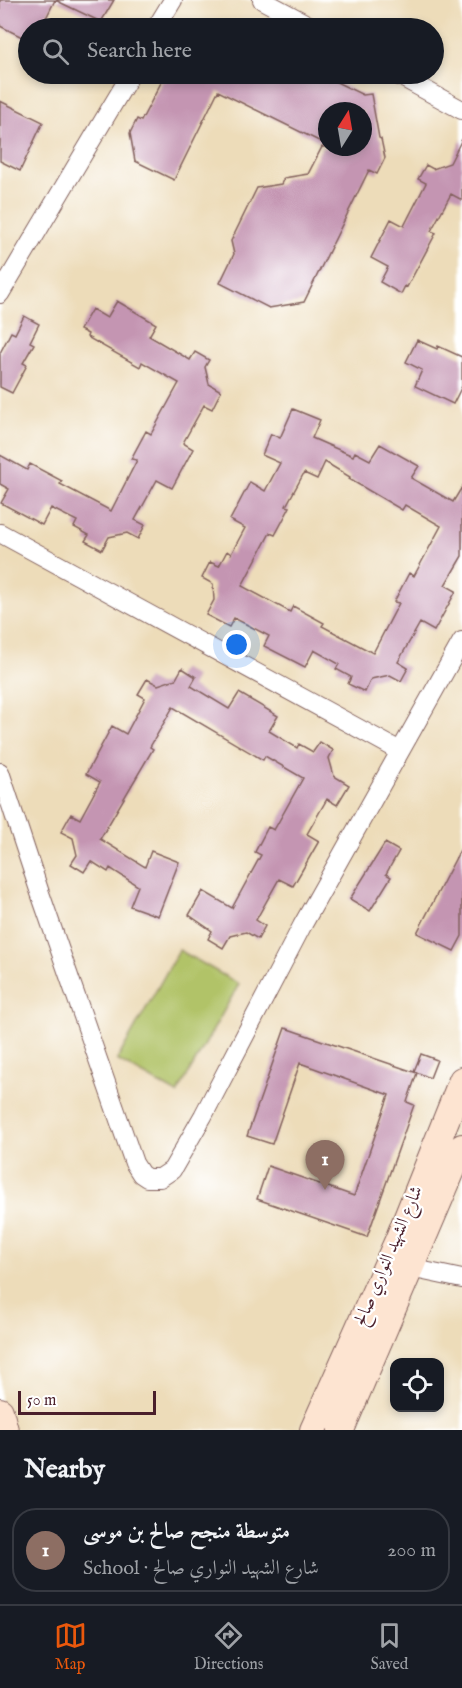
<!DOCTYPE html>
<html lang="en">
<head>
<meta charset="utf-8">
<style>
	:root { --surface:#171b24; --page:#242831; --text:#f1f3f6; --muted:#9ea1a6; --line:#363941; --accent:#ea580c }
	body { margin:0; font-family:"IM FELL English",Amiri,serif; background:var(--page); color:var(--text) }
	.controls { position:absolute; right:18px; bottom:18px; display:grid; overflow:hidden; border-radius:12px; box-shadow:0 3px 9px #0003 }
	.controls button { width:54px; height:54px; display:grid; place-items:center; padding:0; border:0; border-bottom:2px solid var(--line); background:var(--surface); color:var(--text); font:30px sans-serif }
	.compass { position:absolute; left:318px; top:102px; width:54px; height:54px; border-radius:50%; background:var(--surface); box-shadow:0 3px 9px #0003; rotate:11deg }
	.scale { position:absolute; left:18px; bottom:15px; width:138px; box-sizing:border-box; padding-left:6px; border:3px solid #4a1f2b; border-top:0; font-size:16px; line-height:21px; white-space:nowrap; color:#4a1f2b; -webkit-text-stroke:4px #fff; paint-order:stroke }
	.you { position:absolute; left:237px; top:645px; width:21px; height:21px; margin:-15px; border:4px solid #fff; border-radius:50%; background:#1a73e8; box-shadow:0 0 0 9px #1a73e833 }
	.badge { display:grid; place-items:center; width:39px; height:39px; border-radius:50%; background:var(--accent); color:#fff; font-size:20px; font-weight:700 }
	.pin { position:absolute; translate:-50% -50px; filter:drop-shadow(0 2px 3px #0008) }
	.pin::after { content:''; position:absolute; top:32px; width:21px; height:18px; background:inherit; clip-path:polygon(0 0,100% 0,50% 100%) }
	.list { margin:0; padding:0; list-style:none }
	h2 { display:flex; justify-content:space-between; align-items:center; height:78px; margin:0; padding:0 24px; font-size:26px }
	h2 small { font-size:20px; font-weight:400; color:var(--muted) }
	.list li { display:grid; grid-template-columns:39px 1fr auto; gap:18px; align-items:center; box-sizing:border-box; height:84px; margin:0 12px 12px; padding:0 12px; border:2px solid var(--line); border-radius:24px }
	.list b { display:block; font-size:22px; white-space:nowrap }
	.list p { margin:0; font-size:20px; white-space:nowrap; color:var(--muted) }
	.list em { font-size:20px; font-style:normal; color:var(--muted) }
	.icon { flex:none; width:33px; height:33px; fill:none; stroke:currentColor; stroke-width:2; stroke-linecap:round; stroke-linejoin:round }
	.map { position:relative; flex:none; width:462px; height:1430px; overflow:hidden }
	.search { position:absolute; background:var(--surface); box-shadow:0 3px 9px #0003; left:18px; right:18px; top:18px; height:66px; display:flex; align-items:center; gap:15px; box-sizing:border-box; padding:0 21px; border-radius:33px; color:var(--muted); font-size:22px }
	.sheet { height:174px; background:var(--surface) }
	nav { display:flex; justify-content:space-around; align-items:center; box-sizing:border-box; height:84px; border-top:2px solid var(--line); background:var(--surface); font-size:16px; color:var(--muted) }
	nav a { display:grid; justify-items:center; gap:3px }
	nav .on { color:var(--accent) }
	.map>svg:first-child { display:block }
</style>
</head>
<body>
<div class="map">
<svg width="462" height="1430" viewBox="0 0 462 1430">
	<rect width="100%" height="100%" fill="#fff"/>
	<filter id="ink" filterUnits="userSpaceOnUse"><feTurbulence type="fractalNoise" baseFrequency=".0167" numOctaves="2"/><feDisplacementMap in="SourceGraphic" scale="12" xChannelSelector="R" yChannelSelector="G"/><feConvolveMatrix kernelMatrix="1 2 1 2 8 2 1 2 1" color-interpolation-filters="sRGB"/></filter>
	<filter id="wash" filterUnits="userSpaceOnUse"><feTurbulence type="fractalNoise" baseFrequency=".008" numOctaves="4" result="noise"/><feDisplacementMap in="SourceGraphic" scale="24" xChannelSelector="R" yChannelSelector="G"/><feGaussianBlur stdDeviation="1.35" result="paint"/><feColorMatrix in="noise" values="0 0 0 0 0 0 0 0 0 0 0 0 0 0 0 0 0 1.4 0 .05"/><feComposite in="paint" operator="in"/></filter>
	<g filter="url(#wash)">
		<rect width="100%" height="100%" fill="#eddcb9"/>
		<!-- green -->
		<path fill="#b1c367" stroke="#7e7149" stroke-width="1.5" d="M179 950 239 984 177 1094 117 1060Z"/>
		<g id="blocks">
			<!-- building -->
			<path fill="#c495b2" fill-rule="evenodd" d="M0 0H55L41 28H28V40L0 26Z
				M55 0H114L101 22Z
				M170 74H320L363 95 371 94 379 138 381 139 385 158 377 174 369 170 304 302 269 308 220 283 234 254 231 241 257 188 281 184 284 178 308 174 322 147H363V111H327V145L218 91 174 180 135 161 130 133 137 119 141 121 162 81 166 80Z
				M0 101 43 122 20 171 0 161Z
				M462 139V200L451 194 431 231 436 233 407 287 405 286 401 294 380 282 388 267 371 258 391 219 404 226 426 183 418 179 426 165 433 169 450 163Z
				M117 301 156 324 149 336 190 360 195 352 209 360 205 367 209 384 221 391 212 409 204 405 183 443 193 449 172 488 157 480 135 520 145 525 138 539 127 533 109 537 102 550 85 541 89 535 74 527 77 521 51 508 42 525 1 503 9 489 0 484V455L27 470 30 464 62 481 60 484 111 511 137 460 131 459 146 431 151 434 179 383 142 362 140 367 87 337 88 334 80 330 92 309 107 318Z
				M24 316 39 324 30 342 34 344 23 363 27 365 12 393 0 387V353L11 332 15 334Z
				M417 340 437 349 438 346 462 357V386L453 404 415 386 422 370 406 362Z
				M293 409 320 420 312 438 353 456 355 452 370 460 380 444 419 466 411 478 453 502 462 487V556L445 585 456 591 434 631 420 623 398 662 408 668 401 681 390 675 371 679 365 692 348 684 351 677 336 669 339 664 314 650 305 667 264 646 269 636 234 618 229 627 206 615 214 600 213 584 202 578 210 562 219 566 227 551 231 554 245 528 230 520 250 482 265 491 280 463 262 455 271 434 280 438ZM325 462 350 477 349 479 402 510 405 505 441 526 414 576 409 573 394 602 399 603 373 653 322 626 324 623 293 606 290 612 242 586 270 533 275 535 290 507 286 506 304 473 317 479Z
				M182 668 196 677 191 686 229 709 239 693 278 716 269 731 297 748 299 744 313 752 320 742 333 750 329 758 334 776 349 785 337 805 327 799 307 834 319 841 293 886 279 879 256 920 265 926 258 939 246 932 230 936 223 948 208 939 212 931 189 915 203 891 232 908 261 855 255 852 268 827 274 830 303 778 265 756 263 760 173 707 150 747 153 749 100 839 145 867 151 851 179 862 158 916 130 906 138 886 110 868 108 872 91 861 84 872 71 864 77 855 73 838 61 832 71 814 80 819 100 782 86 774 112 726 126 734 145 698 138 694 147 679 158 685 176 679Z
				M385 843 399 851 386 874 391 877 370 911 350 899Z
				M462 846V936L454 951 417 933Z
				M285 1028 417 1073 407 1102 414 1105 367 1237 257 1199 268 1166 354 1196 389 1095 300 1063 272 1144 247 1136Z
				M421 1054 437 1060 430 1078 414 1071Z"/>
		</g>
	</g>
	<g filter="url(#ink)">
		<use href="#blocks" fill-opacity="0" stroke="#83615d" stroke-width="1.5"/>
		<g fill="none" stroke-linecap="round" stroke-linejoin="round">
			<!-- street casing -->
			<g stroke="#83615d" stroke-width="20">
				<path id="street" d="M262 0 314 28
					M156 28 173 0
					M396 74 462 110
					M0 294 131 74
					M0 533 400 751
					M0 772 40 893 134 1163 141 1174 147 1178H160L172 1170 203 1116 302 926 462 641
					M410 1268 462 1279"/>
			</g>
			<!-- secondary casing -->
			<g stroke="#83615d" stroke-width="28">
				<path id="secondary" d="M0 1411 5 1430
					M313 1430 398 1240 462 1080
					M341 1430 462 1147"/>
			</g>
			<!-- street -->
			<use href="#street" stroke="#fff" stroke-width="18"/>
			<!-- secondary -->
			<use href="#secondary" stroke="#fde4d1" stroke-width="26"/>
		</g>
	</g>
	<g text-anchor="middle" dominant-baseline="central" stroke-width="4.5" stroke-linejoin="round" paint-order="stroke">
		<!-- street labels -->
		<g font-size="18" fill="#4a1f2b" stroke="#fff">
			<text transform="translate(389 1256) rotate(-67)">شارع الشهيد النواري صالح</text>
		</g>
	</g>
</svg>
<div class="controls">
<button><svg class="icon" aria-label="locate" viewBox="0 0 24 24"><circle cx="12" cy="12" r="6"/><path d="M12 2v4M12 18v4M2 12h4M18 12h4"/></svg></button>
</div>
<svg class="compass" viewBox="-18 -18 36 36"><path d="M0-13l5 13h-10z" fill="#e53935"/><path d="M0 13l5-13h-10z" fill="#9ea1a6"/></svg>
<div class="scale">50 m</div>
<div class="you"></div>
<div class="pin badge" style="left:325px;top:1190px;background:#8d6e63">1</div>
<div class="search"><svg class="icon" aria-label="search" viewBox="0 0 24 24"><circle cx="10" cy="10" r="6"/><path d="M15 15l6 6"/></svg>Search here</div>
</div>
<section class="sheet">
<h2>Nearby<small></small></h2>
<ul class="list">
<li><span class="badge" style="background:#8d6e63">1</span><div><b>متوسطة منجح صالح بن موسى</b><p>School · شارع الشهيد النواري صالح</p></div><em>200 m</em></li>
</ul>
</section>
<nav>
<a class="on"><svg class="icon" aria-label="map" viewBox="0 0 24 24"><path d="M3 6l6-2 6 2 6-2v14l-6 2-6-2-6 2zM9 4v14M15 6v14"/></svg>Map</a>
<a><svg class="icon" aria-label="directions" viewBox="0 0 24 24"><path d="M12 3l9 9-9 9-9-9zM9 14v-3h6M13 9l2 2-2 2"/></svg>Directions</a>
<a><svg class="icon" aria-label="saved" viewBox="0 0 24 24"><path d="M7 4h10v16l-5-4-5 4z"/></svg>Saved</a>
</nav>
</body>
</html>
